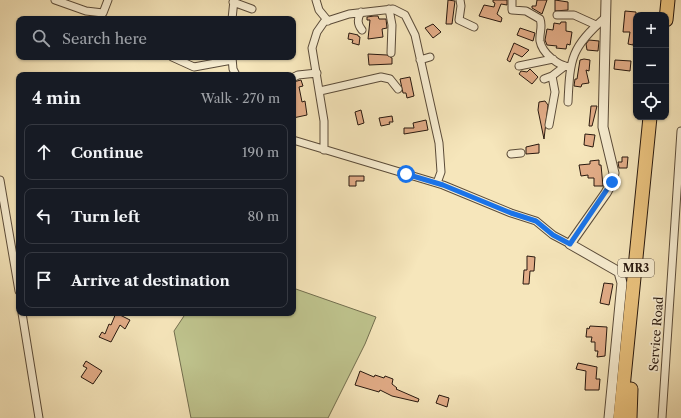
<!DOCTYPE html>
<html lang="en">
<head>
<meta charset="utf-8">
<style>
	:root { --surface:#171b24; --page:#20242c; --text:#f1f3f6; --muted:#9ea1a6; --line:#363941 }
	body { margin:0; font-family:"Libre Caslon Text",serif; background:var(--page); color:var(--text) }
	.controls { position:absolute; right:12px; top:12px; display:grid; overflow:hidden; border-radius:8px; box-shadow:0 1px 3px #0004 }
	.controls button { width:36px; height:36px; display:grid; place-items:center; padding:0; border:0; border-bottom:1px solid var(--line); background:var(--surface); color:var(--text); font:20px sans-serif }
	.stop { position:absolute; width:12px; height:12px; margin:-9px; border:3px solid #1a73e8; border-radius:50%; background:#fff }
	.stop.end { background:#1a73e8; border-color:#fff; box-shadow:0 1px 4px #0008 }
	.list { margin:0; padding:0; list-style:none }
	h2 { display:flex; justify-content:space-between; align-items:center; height:52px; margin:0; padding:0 16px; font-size:17px }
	h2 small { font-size:13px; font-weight:400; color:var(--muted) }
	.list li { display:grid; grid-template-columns:26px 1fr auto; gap:12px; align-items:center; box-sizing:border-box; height:56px; margin:0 8px 8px; padding:0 8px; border:1px solid var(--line); border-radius:8px }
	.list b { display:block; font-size:15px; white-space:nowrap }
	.list em { font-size:13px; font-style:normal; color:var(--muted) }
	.icon { flex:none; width:22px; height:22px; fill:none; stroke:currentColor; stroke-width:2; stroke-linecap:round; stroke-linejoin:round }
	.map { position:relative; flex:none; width:681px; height:418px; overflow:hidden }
	.search { position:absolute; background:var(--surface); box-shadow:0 1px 3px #0004; left:16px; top:16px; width:280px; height:44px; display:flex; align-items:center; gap:10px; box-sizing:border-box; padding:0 14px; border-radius:8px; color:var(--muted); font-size:15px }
	.panel { position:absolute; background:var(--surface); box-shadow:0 1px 3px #0004; left:16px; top:72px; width:280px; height:244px; border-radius:8px }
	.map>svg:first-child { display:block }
</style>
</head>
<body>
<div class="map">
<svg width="681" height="418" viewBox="0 0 681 418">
	<rect width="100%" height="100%" fill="#f6e6bb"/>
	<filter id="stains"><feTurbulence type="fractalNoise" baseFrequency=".005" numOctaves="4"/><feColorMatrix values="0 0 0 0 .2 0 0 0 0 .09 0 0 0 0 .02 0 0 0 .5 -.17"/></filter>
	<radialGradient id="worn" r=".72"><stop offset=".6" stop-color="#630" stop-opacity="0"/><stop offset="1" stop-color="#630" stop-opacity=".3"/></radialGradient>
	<!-- green -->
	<path fill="#bfc48e" stroke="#726e4e" d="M293 288 376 317 365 344 328 418H191L174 331 186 313H293Z"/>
	<!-- building -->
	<path fill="#e3ad88" stroke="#26170e" d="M448 0 455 1 452 24H446Z
		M493 0H507V5L501 4 497 14 502 18 501 22 479 16 484 5 494 7 495 3 493 2Z
		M537 0H547L542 14 532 8V6H536Z
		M555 0 568 2V10L555 11Z
		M625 11 636 12V30L633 45 628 44 630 32H623Z
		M374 16H378L379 19H386L387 28 382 29 383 37 368 39 370 20H367V17Z
		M561 22H566V31L572 32 570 45 567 44 566 49 556 48 557 46 547 45 545 40 547 29 553 30 554 23 560 24Z
		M433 24 441 32 433 38 425 28Z
		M520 28 535 33 533 41 517 35Z
		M349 33 358 35V36L360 37 359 45 352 43 353 40 348 39Z
		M589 40 599 41 598 51 587 50 586 44Z
		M514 43 529 50 522 57 514 53 510 62 507 60Z
		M368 54 387 55 392 58V64L369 65Z
		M584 59 590 60 589 71 586 70 589 83 582 84 581 87 574 86 575 79H577L580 60Z
		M615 60 631 61 630 71 614 69Z
		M530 69 538 77 532 84 519 74 521 71 527 72Z
		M410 77 414 96 407 98 406 93H403L400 79Z
		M301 80 303 86 299 87 302 102 305 101 307 115 293 118V82Z
		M545 101 548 105 544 139 538 110 539 102Z
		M591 106H597L592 126H589Z
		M361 110 364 123 358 125 355 112Z
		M392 116 393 122H389L390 124 381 126 379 118Z
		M426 120 428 130 404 134V128H414L413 123Z
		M585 134 595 135 593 147 584 145Z
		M539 144V153L526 154V147Z
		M622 157H628L627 168H619L618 162H622Z
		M599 160V165H601L603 186H594V178H588V175L581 176 579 165 590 164V161Z
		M349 176H364V181H356V186H349Z
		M527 256 535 257 534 271H530L529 284H523L524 270H527Z
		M604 283 613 284 609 305 600 303Z
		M116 313 130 320 125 329 120 325 111 342 99 337 102 332 105 334 109 324 111 325Z
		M590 326 607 327 605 356 597 357 598 351H595V342H591L592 337H586L587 328 589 329Z
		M86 361 102 371 93 384 81 377 87 368 83 366Z
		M578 363 597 367 596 379H600L599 390H585L586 371 576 369Z
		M360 371 374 377 375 375 384 378 385 376 393 379 392 384 397 388 396 389 419 399 418 402 392 396 380 390 379 392 355 385Z
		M439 395 449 398 447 407 436 403Z"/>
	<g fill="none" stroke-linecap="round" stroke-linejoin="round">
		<!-- minor casing -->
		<g stroke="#5a4b39" stroke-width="9">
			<path id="minor" d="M55 0 86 11 103 13 108 0
				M316 0 319 10 328 21
				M460 0 461 6 459 20 474 27
				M512 0V10L526 11 540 19C543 27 539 33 540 41 542 53 558 66 570 67
				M233 2 252 9
				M389 9 392 25 391 53
				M361 12C357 19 357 24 362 30
				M557 15H574L596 25
				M232 19 234 0
				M172 57 194 67 232 60
				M232 57 233 69 236 75
				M420 60 430 57
				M519 66 553 59
				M294 77 298 75 317 73
				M544 79 552 76 565 66
				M320 91 381 77 390 79 398 89
				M568 102C570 58 571 47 606 17
				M549 125 555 92 552 76
				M293 140 443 185 511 213 536 221 553 235 570 244
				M324 150V121L312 48 317 32 324 22 349 14 393 9 405 15 415 35 439 143 441 172 437 183
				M511 154 521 153
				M0 180 19 291
				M22 313 39 418
				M662 418 681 131"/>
		</g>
		<!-- tertiary casing -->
		<g stroke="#5a4b39" stroke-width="11">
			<path id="tertiary" d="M606 0 603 127 614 173 612 182 606 193 570 244 619 272 622 283 609 418"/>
		</g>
		<!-- motorway casing -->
		<g stroke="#26170e" stroke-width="15">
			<path id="motorway" d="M666 20 668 0
				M620 418 650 117
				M630 418 631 389"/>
		</g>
		<!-- minor -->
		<use href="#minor" stroke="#f9efd3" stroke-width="7"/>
		<!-- tertiary -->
		<use href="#tertiary" stroke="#f9efd3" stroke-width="9"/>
		<!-- motorway -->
		<use href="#motorway" stroke="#ebc37e" stroke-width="13"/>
	</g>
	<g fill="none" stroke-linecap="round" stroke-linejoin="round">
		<!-- route -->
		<path stroke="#1a73e8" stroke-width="5" d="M406 174 443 185 511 213 536 221 553 235 570 244 612 182"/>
	</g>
	<g text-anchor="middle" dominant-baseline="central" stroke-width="3.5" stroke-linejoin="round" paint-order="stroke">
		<!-- shield labels -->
		<rect fill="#f9efd3" stroke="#655849" stroke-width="1" x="618" y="259" width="36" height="18" rx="3"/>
		<g font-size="11" font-weight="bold" fill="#26170e">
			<text x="636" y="268">MR3</text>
		</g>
		<!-- street labels -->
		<g font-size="12" fill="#26170e" stroke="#f9efd3">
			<text transform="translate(656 334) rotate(-86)">Service Road</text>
		</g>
	</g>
	<rect width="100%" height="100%" filter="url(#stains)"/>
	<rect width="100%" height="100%" fill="url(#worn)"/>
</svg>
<div class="controls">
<button>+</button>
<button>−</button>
<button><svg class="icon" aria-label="locate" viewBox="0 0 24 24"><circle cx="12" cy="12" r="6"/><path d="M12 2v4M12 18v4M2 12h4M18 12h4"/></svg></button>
</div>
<div class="stop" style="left:406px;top:174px"></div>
<div class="stop end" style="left:612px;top:182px"></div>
<div class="search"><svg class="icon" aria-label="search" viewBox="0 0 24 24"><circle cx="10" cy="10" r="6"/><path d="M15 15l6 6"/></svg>Search here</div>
<section class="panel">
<h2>4 min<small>Walk · 270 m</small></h2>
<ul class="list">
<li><svg class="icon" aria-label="ahead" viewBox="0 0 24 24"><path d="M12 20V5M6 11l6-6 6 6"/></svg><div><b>Continue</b></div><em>190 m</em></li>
<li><svg class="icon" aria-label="left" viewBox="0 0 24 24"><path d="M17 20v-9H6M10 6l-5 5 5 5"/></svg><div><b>Turn left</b></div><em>80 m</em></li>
<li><svg class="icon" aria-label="arrive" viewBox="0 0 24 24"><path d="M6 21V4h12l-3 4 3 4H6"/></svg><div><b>Arrive at destination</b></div></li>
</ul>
</section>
</div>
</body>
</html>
